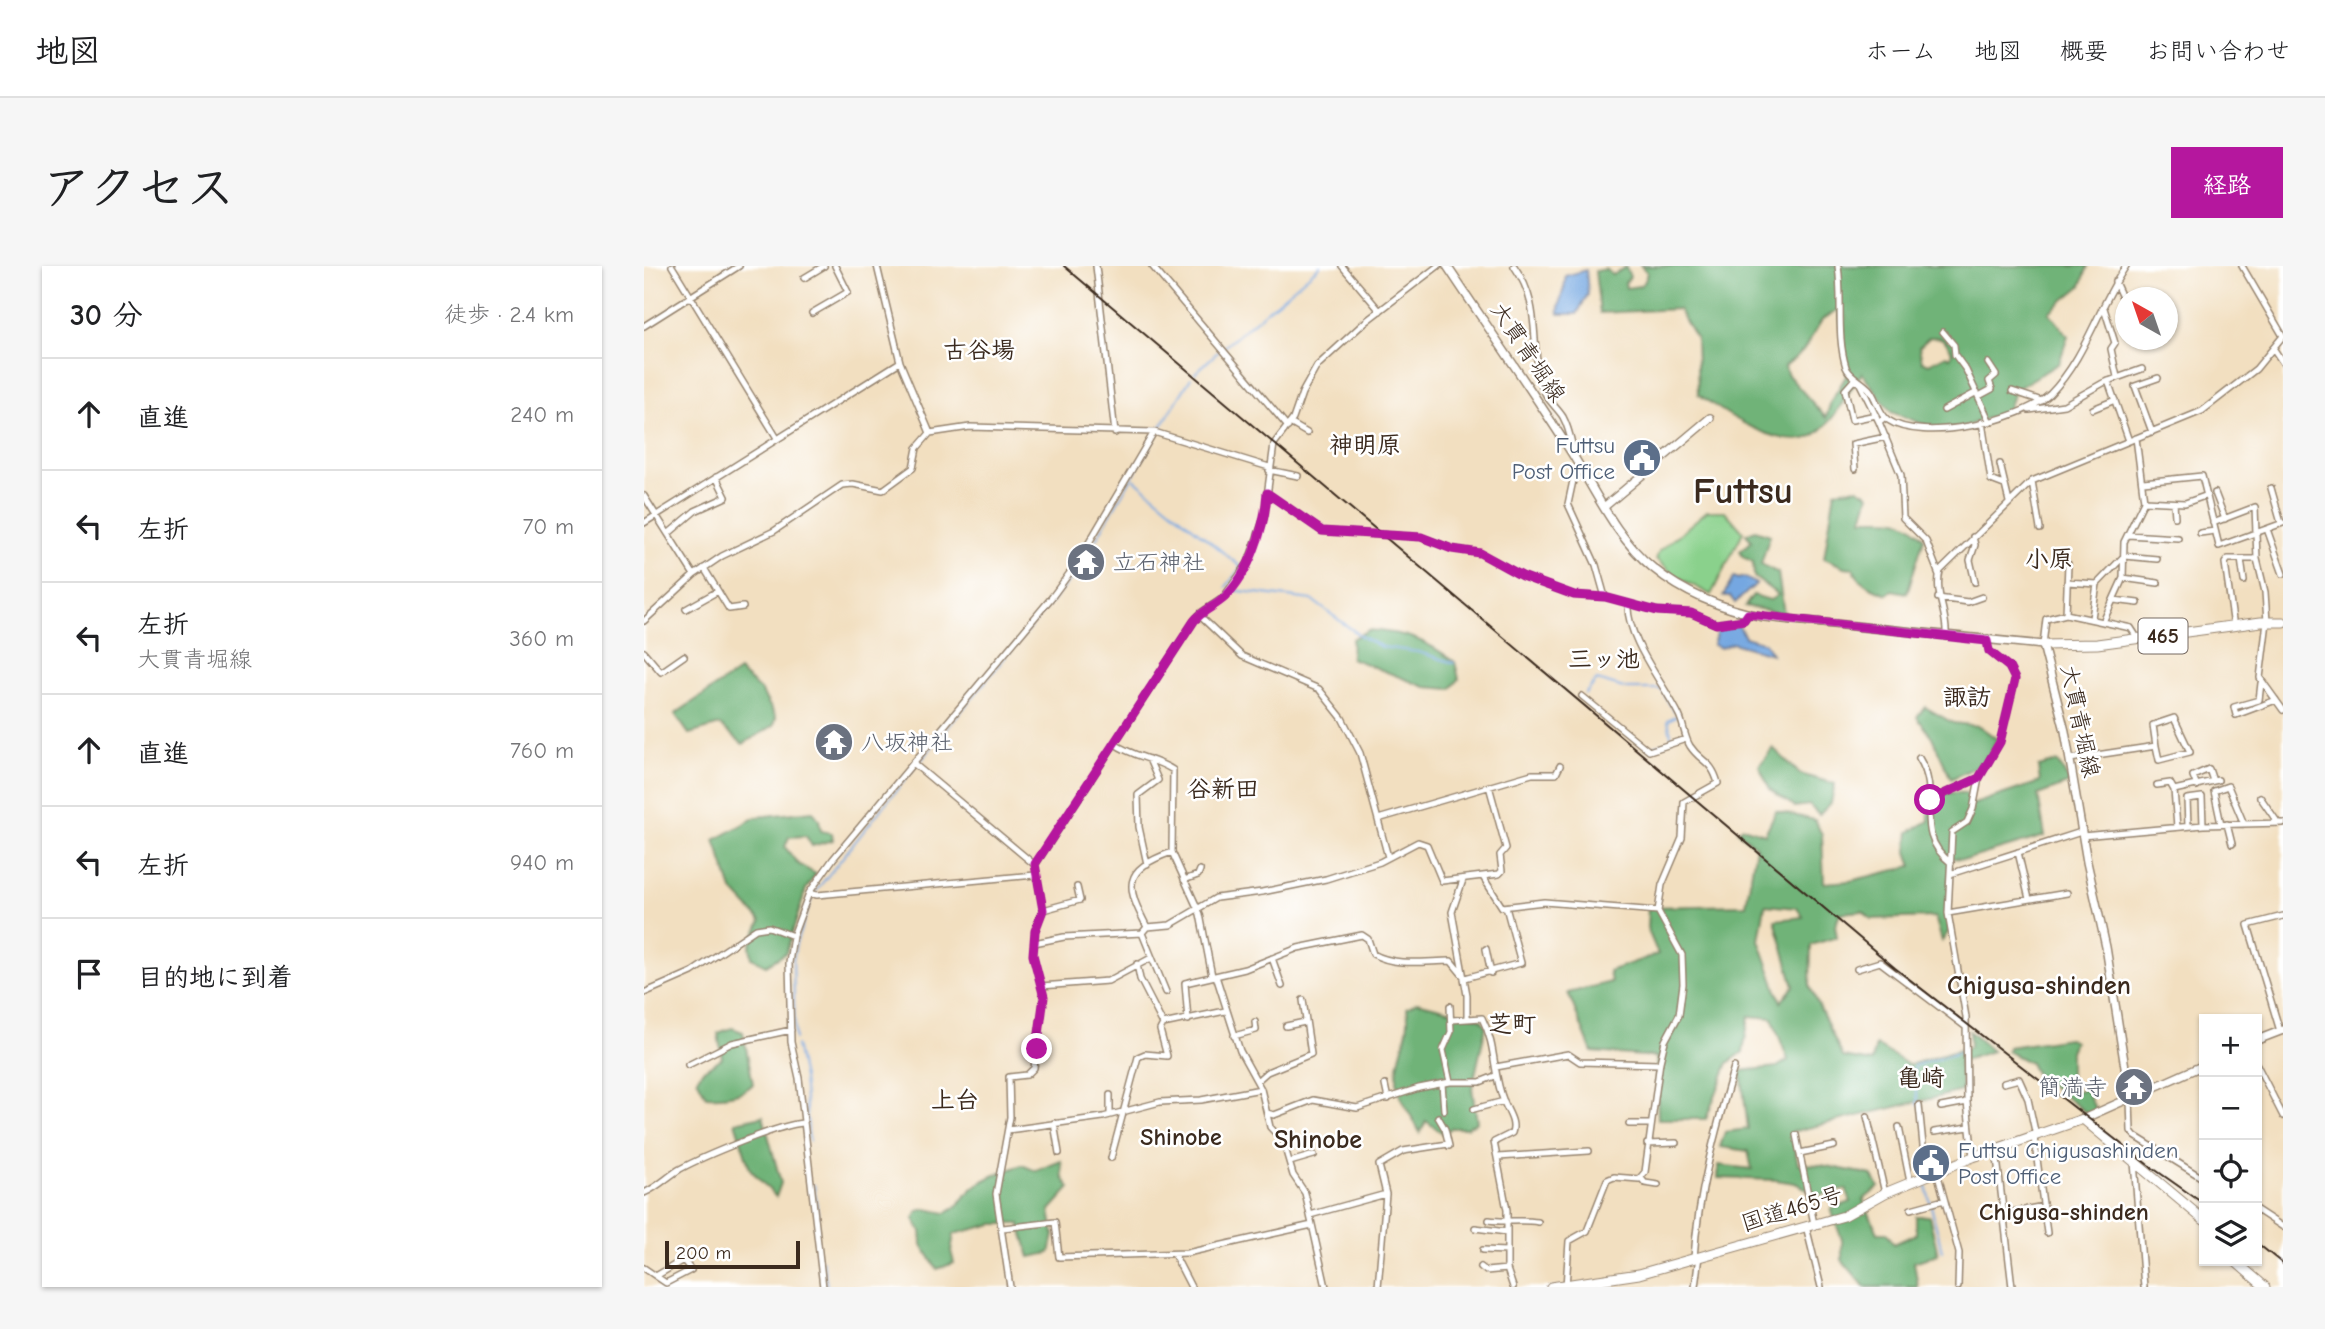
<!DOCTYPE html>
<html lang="ja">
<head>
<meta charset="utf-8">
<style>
	:root { --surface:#fff; --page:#f6f6f6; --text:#202124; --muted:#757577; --line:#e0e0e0; --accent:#b5179e }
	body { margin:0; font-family:"Comic Neue","Klee One",sans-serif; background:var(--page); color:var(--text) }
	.controls { position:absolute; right:21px; bottom:21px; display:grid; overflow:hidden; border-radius:0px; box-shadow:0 2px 5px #0004 }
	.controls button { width:63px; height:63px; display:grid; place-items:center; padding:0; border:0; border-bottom:2px solid var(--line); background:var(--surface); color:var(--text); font:35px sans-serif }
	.compass { position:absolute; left:1471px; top:21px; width:63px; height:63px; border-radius:50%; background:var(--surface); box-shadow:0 2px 5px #0004; rotate:320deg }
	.scale { position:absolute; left:21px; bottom:18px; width:135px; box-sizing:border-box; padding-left:7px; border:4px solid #3b2a1e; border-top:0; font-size:19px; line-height:24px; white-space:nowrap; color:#3b2a1e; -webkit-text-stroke:5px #fff; paint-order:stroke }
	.stop { position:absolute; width:21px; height:21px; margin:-16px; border:5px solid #b5179e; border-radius:50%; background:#fff }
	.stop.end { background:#b5179e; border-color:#fff; box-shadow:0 2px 7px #0008 }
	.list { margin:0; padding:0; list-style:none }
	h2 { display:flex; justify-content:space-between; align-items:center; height:91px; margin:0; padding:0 28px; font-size:30px }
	h2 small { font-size:23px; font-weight:400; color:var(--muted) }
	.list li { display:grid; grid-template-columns:46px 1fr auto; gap:21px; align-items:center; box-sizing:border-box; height:112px; padding:0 28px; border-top:2px solid var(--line) }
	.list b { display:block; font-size:26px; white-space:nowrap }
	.list p { margin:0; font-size:23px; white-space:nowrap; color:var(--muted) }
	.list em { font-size:23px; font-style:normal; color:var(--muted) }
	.icon { flex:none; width:38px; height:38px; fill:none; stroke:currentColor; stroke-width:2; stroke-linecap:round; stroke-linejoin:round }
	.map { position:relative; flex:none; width:1639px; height:1021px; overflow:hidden; border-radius:0px }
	header { display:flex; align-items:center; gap:42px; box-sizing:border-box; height:98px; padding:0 35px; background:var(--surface); border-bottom:2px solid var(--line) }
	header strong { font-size:33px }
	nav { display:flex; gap:38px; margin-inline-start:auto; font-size:24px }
	.intro { display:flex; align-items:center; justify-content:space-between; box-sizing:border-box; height:168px; padding:0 42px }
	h1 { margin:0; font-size:49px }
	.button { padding:18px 32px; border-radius:0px; background:var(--accent); color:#fff; font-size:24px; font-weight:700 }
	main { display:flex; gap:42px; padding:0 42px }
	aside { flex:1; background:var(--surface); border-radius:0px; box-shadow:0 2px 5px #0004 }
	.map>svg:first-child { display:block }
</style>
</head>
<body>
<header>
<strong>地図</strong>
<nav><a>ホーム</a><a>地図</a><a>概要</a><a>お問い合わせ</a></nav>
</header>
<div class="intro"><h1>アクセス</h1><a class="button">経路</a></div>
<main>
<aside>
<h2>30 分<small>徒歩 · 2.4 km</small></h2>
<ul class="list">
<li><svg class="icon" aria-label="ahead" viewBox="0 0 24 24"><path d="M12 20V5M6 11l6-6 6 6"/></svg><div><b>直進</b></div><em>240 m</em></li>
<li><svg class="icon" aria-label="left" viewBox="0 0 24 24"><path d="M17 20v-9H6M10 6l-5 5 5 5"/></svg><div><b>左折</b></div><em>70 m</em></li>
<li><svg class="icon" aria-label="left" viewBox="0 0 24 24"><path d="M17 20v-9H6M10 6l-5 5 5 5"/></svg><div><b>左折</b><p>大貫青堀線</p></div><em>360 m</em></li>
<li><svg class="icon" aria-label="ahead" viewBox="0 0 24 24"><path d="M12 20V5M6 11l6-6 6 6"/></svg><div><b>直進</b></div><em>760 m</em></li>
<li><svg class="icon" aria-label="left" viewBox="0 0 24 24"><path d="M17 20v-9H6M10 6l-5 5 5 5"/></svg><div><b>左折</b></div><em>940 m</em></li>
<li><svg class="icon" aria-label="arrive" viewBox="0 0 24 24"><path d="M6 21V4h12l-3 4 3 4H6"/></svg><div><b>目的地に到着</b></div></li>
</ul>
</aside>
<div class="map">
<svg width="1639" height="1021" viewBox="0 0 1639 1021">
	<rect width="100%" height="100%" fill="#fff"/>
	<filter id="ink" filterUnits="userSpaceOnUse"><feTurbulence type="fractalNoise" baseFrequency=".0143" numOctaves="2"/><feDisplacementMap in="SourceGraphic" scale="14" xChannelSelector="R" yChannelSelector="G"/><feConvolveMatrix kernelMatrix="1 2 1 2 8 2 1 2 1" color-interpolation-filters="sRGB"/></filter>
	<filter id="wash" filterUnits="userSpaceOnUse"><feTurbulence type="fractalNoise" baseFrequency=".00686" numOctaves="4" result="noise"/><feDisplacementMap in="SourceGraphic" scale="28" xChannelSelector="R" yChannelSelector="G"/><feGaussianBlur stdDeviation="1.57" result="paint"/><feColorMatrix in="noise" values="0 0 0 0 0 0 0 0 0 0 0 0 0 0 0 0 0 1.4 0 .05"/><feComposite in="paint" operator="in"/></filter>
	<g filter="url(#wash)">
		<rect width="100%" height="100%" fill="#f2dfc0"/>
		<!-- green -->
		<path fill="#8ad18c" stroke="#627e55" stroke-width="2" d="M1063 245H1081L1099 266 1067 329 1030 309 1012 293 1015 285Z"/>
		<!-- forest -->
		<path fill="#6fb378" stroke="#556e4b" stroke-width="2" fill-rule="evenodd" d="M997 0H1444L1437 20 1405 46 1424 70 1415 97 1371 124 1363 145 1303 167 1247 146 1218 107C1205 125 1193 150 1176 165 1147 193 1080 147 1054 128L1052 72 1034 43 956 47 951 5 962 3 969 9 982 1 986 11 981 17 982 22 996 20 1001 15 1003 6ZM1195 43 1204 107 1187 135 1182 152 1143 108 1141 100 1159 85 1178 54ZM1286 71C1299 71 1302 74 1308 86L1306 91 1302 89 1285 98 1278 95 1275 81Z
			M1214 222 1225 229 1218 253C1246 254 1261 248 1280 272L1263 327 1248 324 1243 328C1228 322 1215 318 1209 302L1200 301 1180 292 1191 225Z
			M1111 264 1126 269 1117 298 1134 307 1140 348 1101 340 1109 329 1126 334 1134 329 1110 311 1109 296 1099 291 1096 285 1108 275 1102 268Z
			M724 364C763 367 780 373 811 396L815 413 807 423 781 421 707 392 708 373Z
			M95 405 117 425 132 451 130 459 99 478 76 459 45 468 31 448Z
			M1281 441 1309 457 1335 460 1353 473 1342 496 1307 513 1288 471 1273 451Z
			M1129 482 1156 508 1191 518 1187 537 1175 549 1165 539 1151 541 1126 523 1115 500Z
			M1414 496 1426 517 1394 529 1401 570 1324 593 1305 592V665L1298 675 1291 651 1227 653 1219 645 1196 647 1191 659 1193 671 1167 679 1166 721 1199 791 1228 796 1232 779 1265 799 1326 781 1325 765 1348 785 1315 796 1318 825 1147 866 1154 898 1177 899 1228 909 1235 921 1219 934 1234 967H1243L1250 978 1272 968V950H1285L1294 988 1270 996 1274 1021H1221L1198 994V974L1187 943 1207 936 1202 923 1176 929 1151 917 1132 914 1074 912 1075 899 1108 903 1104 885 1076 881 1081 866 1104 863 1097 805 1133 801 1144 794 1128 752 1105 750 1099 786 1084 797 1062 853H1014L1012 791 948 786 924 727 967 716 965 705 1014 688 1003 662 1004 641 1102 639 1112 581 1094 565 1099 561 1121 568 1132 545 1171 554 1178 569 1180 617 1206 615 1268 600 1263 586 1265 566 1285 555 1284 526 1322 527 1327 539 1396 516 1394 501ZM1121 639 1153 642 1159 651 1131 654 1150 720 1137 736 1115 674Z
			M169 545 175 554 177 565 188 567 189 574 168 580 162 570 145 571 141 581 154 598 172 608 162 623 142 687 122 699 108 692 106 680 117 655 88 624 71 574 112 551Z
			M773 736 836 752 842 760 828 822 833 856 822 862H807L800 868 782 855 776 867C768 848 753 834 753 812 753 786 768 769 763 742Z
			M88 762 99 766 109 818C97 830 78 831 62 830L53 813 58 805 78 792 74 767Z
			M1424 772 1430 776 1426 785V823L1434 825 1441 822 1452 844 1444 848 1391 807 1386 797 1363 785 1365 781Z
			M119 850 137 917 132 931 106 903 91 856Z
			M417 895 419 912 426 922 406 944 410 969 406 987 386 991 376 958H349L310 968 307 985 310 997 293 1003 278 979 277 965 270 953 274 945 282 943 302 947C318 939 316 933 327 924 339 912 361 905 378 899L392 905Z"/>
		<!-- water -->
		<path fill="#75a7e1" stroke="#586880" stroke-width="2" d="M942 4 944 28 933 48H915C913 33 923 24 921 10Z
			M1090 311 1094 313 1100 311 1112 318 1091 337 1086 330H1079Z
			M1094 358 1101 371 1121 377 1128 388 1088 377 1077 382 1069 379 1074 361Z"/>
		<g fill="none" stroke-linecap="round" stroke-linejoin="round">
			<!-- stream -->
			<path stroke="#75a7e1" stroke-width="2" d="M580 81 676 0
				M551 107 576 84
				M515 164 547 112
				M490 213 597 301 582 321
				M452 273 512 170
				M588 324 668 334 718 371 738 381 774 386 810 397
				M365 387 432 306 450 276
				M941 428 953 414 983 423H1017L1030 445
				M1028 474 1024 454 1032 450
				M1004 482 1021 477
				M274 498 362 390
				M171 626 270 502
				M151 773 149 694 152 677 168 631
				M152 779 159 812 165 875
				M1274 839 1270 800 1318 786
				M1281 915 1298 985
				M170 919 174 951
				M179 995 183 1021"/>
		</g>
	</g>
	<g filter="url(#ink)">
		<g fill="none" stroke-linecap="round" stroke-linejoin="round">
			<!-- street casing -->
			<g stroke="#96846f" stroke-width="8">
				<path id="street" d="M28 0 133 172
					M233 0 256 96 286 167
					M452 0 471 167
					M508 0 644 161
					M698 0 736 45
					M870 0C899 41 885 77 898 120 902 134 912 140 919 151 924 160 927 173 929 182L927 185
					M1194 0C1199 33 1192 69 1202 101 1205 110 1218 115 1225 123 1233 132 1234 147 1244 154 1277 177 1378 155 1406 128 1442 91 1454 41 1482 0
					M1598 0 1639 70
					M160 12 180 0
					M1471 16 1482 40
					M1460 42 1471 77 1467 83 1473 111
					M168 47 204 26 191 0
					M0 60 95 0
					M1299 66 1310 79 1311 89 1322 104 1345 154
					M1629 82 1639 97
					M1464 115 1485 175
					M1368 125 1398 135
					M1335 130 1348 123 1345 115 1352 109 1344 97
					M1449 143 1471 134
					M1300 144 1333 126
					M1385 144 1420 139 1459 117 1498 103
					M1232 149 1208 154 1201 124 1209 115 1215 116 1235 156
					M1241 151 1235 156 1257 209 1259 252 1282 275 1295 309
					M1338 156 1347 214 1360 219
					M646 157 663 167
					M1508 166 1491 120 1514 112
					M1356 198 1365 236
					M937 203 930 210 924 238 952 299 961 331
					M1211 203 1209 178 1242 171
					M625 204 654 210
					M1388 215 1396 263
					M1499 216 1558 210 1575 280 1639 257
					M1627 222 1637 257
					M623 227 678 265 777 271 809 283 836 287 878 310 930 329 961 331 1013 345 1047 347 1072 358 1100 354 1104 348
					M1571 227 1581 253
					M0 230 50 309
					M1500 235 1541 237 1561 230
					M1530 237 1531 251
					M0 257 256 96
					M1569 257 1611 241 1613 293 1621 326 1623 356 1616 412 1639 444
					M1623 263 1639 308
					M1556 267 1571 265
					M24 268 51 245 82 231 72 211
					M1484 269 1534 272
					M1329 271 1331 279 1326 294 1331 316
					M1597 293 1600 315
					M60 302 85 343 99 341
					M1479 312 1514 317
					M1423 316 1453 318 1480 290 1513 293
					M1294 332 1324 336 1338 331
					M1470 334 1494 337
					M42 343 74 325
					M1422 348 1424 298
					M555 349 598 390 675 423 698 452 716 487 744 591
					M1448 352 1453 318
					M1589 354 1581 297 1584 293H1613
					M0 355 50 309 78 290 130 265 198 219 209 218 239 224 269 202 273 182 286 167 326 161 510 166 625 201
					M1459 356 1479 312 1480 276 1500 235 1492 172
					M1302 371C1304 347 1290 329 1296 305L1388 215 1558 145 1612 103 1639 70
					M1399 379 1402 353 1422 348 1487 362 1494 373
					M0 386 17 406 40 390
					M1617 417 1615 434 1590 441 1592 449 1632 434
					M938 430 1005 485 1042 473
					M471 478C489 491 511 492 529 504L528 586 556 648 568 710
					M1275 492C1300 531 1266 565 1307 597
					M1426 493 1512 480 1515 494 1546 486 1530 452 1509 459 1512 480
					M269 497 391 599
					M1513 519 1526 517 1530 524 1533 561
					M1553 520 1549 510 1565 503 1569 515
					M1530 524 1574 514
					M1616 531 1634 557
					M1286 534 1335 512
					M734 553 888 508H912L916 500
					M1577 558 1570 525 1584 520 1600 558
					M1583 558 1588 578
					M1544 560 1543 533 1558 531 1559 559
					M1438 570 1559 559 1639 557
					M1374 586 1385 633
					M503 598 495 561 494 529 514 514 505 493
					M1306 608 1437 566
					M839 611 858 641 900 636 1014 645
					M540 614 554 609 556 604
					M819 614 808 646 823 729V752
					M165 627 173 629 391 609
					M399 644 436 634 433 621
					M1304 647 1423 627
					M503 661C482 621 477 604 528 586
					M498 667 522 726
					M390 677 420 671 498 667 503 661 526 659 572 632 618 626 682 613 736 596 774 576 783 579 798 615 855 608 858 605 856 589 862 582 845 520
					M842 683 847 707
					M628 692 638 720
					M493 698 496 713 519 758 581 745
					M1213 703 1236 696 1322 761
					M572 710 596 785 617 823 626 861 639 875 649 909 661 927 682 1021
					M397 720 464 715 507 692
					M0 727 48 706 112 663 125 661 149 670
					M806 740 807 766 799 784 806 816
					M544 754 541 717 601 703 654 682 718 669 724 673 729 688C752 701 782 695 807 695L821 712 877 697 862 641
					M808 754 838 752C853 781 848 807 860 836 864 846 872 856 868 867L850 876 863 944V1003L869 1021
					M642 760 661 756
					M1636 765 1604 659 1639 650
					M590 770 612 764 611 756
					M44 799 88 777 147 764
					M1613 799 1639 850
					M852 801 924 788 936 796 1016 798
					M614 814 623 806 667 788 659 734
					M1360 817 1375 813 1384 833 1392 870
					M798 818 800 844
					M741 819 744 833
					M1486 833 1487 865 1491 870 1560 913
					M1275 839 1282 910
					M1297 841 1323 836
					M830 843 860 835
					M623 847 630 849 669 834 713 842 775 822 806 816H836L851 810
					M466 849V829
					M1223 850 1241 927
					M794 851 801 863 805 880
					M410 857 415 887
					M985 858H1007
					M1255 861 1266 916
					M364 864 459 851 516 836 557 834 617 823
					M1290 866 1325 861
					M1152 869 1170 958
					M1390 871 1403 967
					M1003 878 1032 877
					M1352 883 1368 1021
					M1156 887 1190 880
					M854 891 945 885
					M1329 891 1323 836 1322 751 1304 647 1308 566 1323 556 1329 543 1335 512 1356 476 1371 413 1365 401 1345 385 1343 375
					M467 892 494 791 501 788 523 790 516 764 519 758
					M646 896 670 889
					M1490 896 1500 1021
					M1293 906 1315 987 1314 1021
					M997 912 1001 917 1014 919
					M0 927C14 921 23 911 36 903 60 890 134 859 159 857
					M1267 943 1300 934
					M1613 944 1639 961
					M1359 948 1400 940
					M666 949 742 928
					M845 954C862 957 876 953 894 956
					M1162 960 1177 1021
					M359 962 411 956 415 991 543 987 668 959
					M831 962 863 966
					M839 984 863 985
					M530 988 547 1021
					M1050 992C1054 927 1072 862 1090 801
					M837 1001 842 1005 863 1003
					M0 1002 22 1017 47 1004 39 994 12 1010
					M179 1021 155 812 147 776 145 697 149 670 165 627 189 593 408 331 433 297 510 166
					M366 1021 352 928 366 851 365 811 383 809 390 802 400 731 389 689 391 665 399 644 391 599 550 355 558 346 579 332 604 297 620 252 630 178 649 153 658 127 673 100 721 56 794 0
					M734 1021 742 928 735 899 759 885 804 878
					M922 1021 925 975 943 965 963 914 970 911 995 913 1001 906 1016 796 1021 775 1035 749 1039 718 1038 689 1014 645 1018 619 1038 572 1040 536 1074 517C1067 493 1057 497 1046 480 1040 470 1040 459 1035 449 1020 418 982 372 984 338
					M1051 1021 1055 990"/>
			</g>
			<!-- secondary casing -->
			<g stroke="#96846f" stroke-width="10">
				<path id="secondary" d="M803 0C844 62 887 123 927 186 952 226 972 272 1009 302 1042 329 1079 343 1120 351L1399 379 1421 465 1443 596 1462 681 1486 833
					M960 241 1066 152
					M1613 774 1639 764
					M1439 853 1560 799"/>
			</g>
			<!-- highway casing -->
			<g stroke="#96846f" stroke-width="11">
				<path id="highway" d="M1399 379 1453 378 1617 356H1639
					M1591 995 1621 1021
					M907 1021 995 1008 1200 950 1241 927 1329 891 1439 853 1560 954"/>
			</g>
			<!-- street -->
			<use href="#street" stroke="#fff" stroke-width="5"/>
			<!-- secondary -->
			<use href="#secondary" stroke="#fff" stroke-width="7"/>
			<!-- highway -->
			<use href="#highway" stroke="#fff" stroke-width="9"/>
			<!-- rail -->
			<path stroke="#3b2a1e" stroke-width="2" d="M420 0 1251 702 1503 898 1560 938
				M1613 977 1639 998"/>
		</g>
	</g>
	<g fill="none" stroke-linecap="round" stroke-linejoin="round" filter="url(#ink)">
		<!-- route -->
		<path stroke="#b5179e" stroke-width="9" d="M393 783 400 731 389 689 391 665 399 644 391 598 550 355C559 344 570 341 580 332 606 307 621 261 623 227L678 265 777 271 808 283 836 287 878 310 930 329 961 331 1013 345 1047 347 1072 358 1100 354 1104 348 1343 375 1345 385 1365 401 1371 413 1356 476 1335 512 1286 534"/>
	</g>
	<!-- icons -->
	<defs>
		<g id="civic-disc" transform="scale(2.0125)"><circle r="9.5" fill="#5c6f8a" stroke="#fff"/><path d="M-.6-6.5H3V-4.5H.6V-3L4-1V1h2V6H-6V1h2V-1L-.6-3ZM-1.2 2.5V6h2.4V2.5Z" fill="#fff"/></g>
		<g id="temple-disc" transform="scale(2.0125)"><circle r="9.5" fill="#6b7280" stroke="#fff"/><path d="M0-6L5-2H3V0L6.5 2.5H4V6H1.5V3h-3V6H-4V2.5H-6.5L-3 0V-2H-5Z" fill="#fff"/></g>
	</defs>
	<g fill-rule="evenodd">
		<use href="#civic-disc" x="998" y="192"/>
		<use href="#temple-disc" x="442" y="296"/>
		<use href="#temple-disc" x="190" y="476"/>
		<use href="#temple-disc" x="1490" y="821"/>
		<use href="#civic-disc" x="1287" y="897"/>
	</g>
	<g text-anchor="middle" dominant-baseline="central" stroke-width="5" stroke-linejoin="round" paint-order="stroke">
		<!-- shield labels -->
		<rect fill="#fff" stroke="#766a62" stroke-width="2" x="1494.5" y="352.5" width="49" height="35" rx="5"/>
		<g font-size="21" font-weight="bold" fill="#3b2a1e">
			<text x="1519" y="370">465</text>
		</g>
		<!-- street labels -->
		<g font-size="23" fill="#3b2a1e" stroke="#fff">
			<text transform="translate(884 86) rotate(56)">大貫青堀線</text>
			<text transform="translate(1436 455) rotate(78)">大貫青堀線</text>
			<text transform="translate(1148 943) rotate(-17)">国道465号</text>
		</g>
		<!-- service labels -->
		<g font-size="23" fill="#4e5e75" stroke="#fff" text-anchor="end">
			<text x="971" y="179">Futtsu<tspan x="971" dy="26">Post Office</tspan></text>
			<text x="1314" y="884" text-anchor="start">Futtsu Chigusashinden<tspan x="1314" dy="26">Post Office</tspan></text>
		</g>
		<!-- worship labels -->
		<g font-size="23" fill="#5b616d" stroke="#fff" text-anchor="start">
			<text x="469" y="296">立石神社</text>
			<text x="217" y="476">八坂神社</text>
			<text x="1463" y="821" text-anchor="end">簡満寺</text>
		</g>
		<!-- neighbourhood labels -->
		<g font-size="24" font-weight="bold" fill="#3b2a1e" stroke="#fff">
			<text x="335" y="84">古谷場</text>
			<text x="721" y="179">神明原</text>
			<text x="1405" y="293">小原</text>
			<text x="960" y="393">三ッ池</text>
			<text x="1323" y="431">諏訪</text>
			<text x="579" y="523">谷新田</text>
			<text x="868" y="758">芝町</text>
			<text x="1277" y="812">亀崎</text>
			<text x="311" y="834">上台</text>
			<text x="537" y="871">Shinobe</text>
			<text x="1420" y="946">Chigusa-shinden</text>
		</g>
		<!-- quarter labels -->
		<g font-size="26" font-weight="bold" fill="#3b2a1e" stroke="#fff">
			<text x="1395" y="720">Chigusa-shinden</text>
			<text x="674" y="874">Shinobe</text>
		</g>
		<!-- town labels -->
		<g font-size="37" font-weight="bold" fill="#3b2a1e" stroke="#fff">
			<text x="1099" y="225">Futtsu</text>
		</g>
	</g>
</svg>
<div class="controls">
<button>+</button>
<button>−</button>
<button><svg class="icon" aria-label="locate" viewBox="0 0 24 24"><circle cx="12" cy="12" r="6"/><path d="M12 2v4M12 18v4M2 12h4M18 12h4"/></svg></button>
<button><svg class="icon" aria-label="layers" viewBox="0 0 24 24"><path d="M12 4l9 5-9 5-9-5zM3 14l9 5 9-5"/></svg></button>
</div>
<svg class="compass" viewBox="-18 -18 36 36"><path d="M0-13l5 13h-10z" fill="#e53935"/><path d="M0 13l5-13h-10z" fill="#757577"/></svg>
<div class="scale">200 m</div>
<div class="stop" style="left:1286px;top:534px"></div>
<div class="stop end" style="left:393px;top:783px"></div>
</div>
</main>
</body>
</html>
